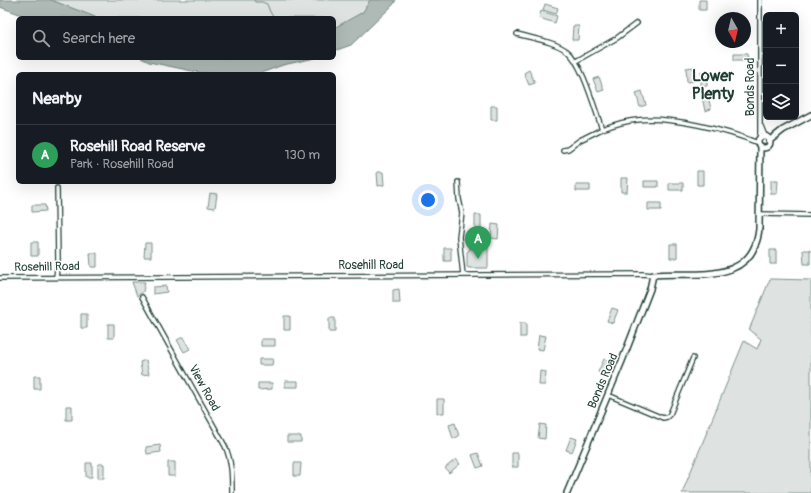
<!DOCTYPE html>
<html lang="en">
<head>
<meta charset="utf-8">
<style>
	:root { --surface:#171b24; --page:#242831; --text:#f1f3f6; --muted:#9ea1a6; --line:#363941; --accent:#c8321e }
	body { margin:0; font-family:Pangolin,sans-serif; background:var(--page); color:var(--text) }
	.controls { position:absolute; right:12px; top:12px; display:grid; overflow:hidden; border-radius:6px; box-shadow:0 4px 16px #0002 }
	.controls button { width:36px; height:36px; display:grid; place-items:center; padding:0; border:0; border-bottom:1px solid var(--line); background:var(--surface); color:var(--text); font:20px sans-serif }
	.compass { position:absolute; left:715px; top:12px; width:36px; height:36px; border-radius:50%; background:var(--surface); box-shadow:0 4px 16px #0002; rotate:172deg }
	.you { position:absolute; left:428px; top:200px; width:14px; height:14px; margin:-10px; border:3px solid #fff; border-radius:50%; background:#1a73e8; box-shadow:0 0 0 6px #1a73e833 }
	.badge { display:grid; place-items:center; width:26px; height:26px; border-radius:50%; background:var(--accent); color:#fff; font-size:13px; font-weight:700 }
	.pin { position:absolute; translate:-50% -33px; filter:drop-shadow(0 1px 2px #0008) }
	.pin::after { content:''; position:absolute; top:21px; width:14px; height:12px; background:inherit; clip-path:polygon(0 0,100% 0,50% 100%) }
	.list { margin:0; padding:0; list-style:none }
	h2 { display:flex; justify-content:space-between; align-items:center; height:52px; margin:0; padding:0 16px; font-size:17px }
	h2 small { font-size:13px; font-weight:400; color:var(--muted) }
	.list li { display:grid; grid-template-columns:26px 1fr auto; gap:12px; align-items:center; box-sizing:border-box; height:60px; padding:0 16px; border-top:1px solid var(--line) }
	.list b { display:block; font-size:15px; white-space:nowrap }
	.list p { margin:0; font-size:13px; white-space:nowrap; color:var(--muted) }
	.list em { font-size:13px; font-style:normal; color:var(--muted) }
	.icon { flex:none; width:22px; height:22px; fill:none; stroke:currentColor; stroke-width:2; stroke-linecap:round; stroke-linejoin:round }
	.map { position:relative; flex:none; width:811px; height:493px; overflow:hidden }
	.search { position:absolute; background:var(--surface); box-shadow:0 4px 16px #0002; left:16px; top:16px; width:320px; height:44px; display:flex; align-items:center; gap:10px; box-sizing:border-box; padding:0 14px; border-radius:6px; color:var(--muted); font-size:15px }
	.panel { position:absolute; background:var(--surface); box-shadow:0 4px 16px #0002; left:16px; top:72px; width:320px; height:112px; border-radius:6px }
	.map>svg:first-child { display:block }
</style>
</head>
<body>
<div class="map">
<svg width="811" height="493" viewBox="0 0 811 493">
	<rect width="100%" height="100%" fill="#fff"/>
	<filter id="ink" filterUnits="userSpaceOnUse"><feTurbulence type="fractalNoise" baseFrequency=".025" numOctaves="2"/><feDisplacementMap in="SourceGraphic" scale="8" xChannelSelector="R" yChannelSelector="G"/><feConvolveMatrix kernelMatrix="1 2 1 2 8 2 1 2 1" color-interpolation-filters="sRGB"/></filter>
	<g filter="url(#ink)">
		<!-- green -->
		<path fill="#dee3e2" stroke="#7e908b" d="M50 0H379L334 33V18H96Z
			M699 0H706V10H699Z
			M545 4 558 8 556 14 543 10Z
			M541 11 557 16 555 23 539 18Z
			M573 26H579L578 40H572Z
			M734 54H747L748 60H734Z
			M693 67 694 81 687 82 686 68Z
			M529 70 535 83 529 85 524 73Z
			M701 72H707V86H701Z
			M599 77 604 90 598 92 593 79Z
			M642 91 646 105 640 107 636 93Z
			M708 96 711 109 705 111 702 97Z
			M491 106H497V120H491Z
			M697 171H703V185H697Z
			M377 172H383L384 185 378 186Z
			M621 178H628L627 192H621Z
			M771 180H778L777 194H771Z
			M644 181H658V187H644Z
			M669 183H683V190H669Z
			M576 185H590V191H576Z
			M210 193 217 194 215 208 208 207Z
			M648 203H661V210H648Z
			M32 205H45L46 211 32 212Z
			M475 215H481V229H475Z
			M492 224 499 225 498 239 491 238Z
			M470 237H488V268H469L467 267V252L470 249Z
			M31 242H38V256H31Z
			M145 243H151V257H144Z
			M670 244H677V258H670Z
			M444 248H451V261H444Z
			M770 250H776V264H770Z
			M803 250H810V264H804Z
			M90 253H97V267H91Z
			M770 279 811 280V493H682L744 341 757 349 761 339 749 330Z
			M132 282H145L143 292 137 296Z
			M166 286 167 292 153 294V287Z
			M399 289 400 303H393V290Z
			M612 308 618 310 613 323 607 321Z
			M81 314H87V328H81Z
			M284 316H290V330H284Z
			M329 318H335V332H329Z
			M520 323H526V337H520Z
			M108 324H114V338H108Z
			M539 335 546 336 543 350 537 349Z
			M183 337 190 349 184 352 177 340Z
			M261 339H275V346H261Z
			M259 359H273L272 365H259Z
			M604 359 610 361 604 374 598 372Z
			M146 360 149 374 142 375 140 362Z
			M540 371 546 372 545 385H539Z
			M34 376H40V389H34Z
			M285 381H298V387H285Z
			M258 383H272V389L258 390Z
			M437 399H444V413H437Z
			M66 406H72V420H66Z
			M455 423 459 436 453 439 449 425Z
			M540 424 546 425 545 439 538 438Z
			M287 436H301V442H287Z
			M571 437 577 439 572 452 566 450Z
			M160 445 161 452 147 454 146 447Z
			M478 453 483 466 477 468 472 455Z
			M512 453H518V467H512Z
			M456 459 460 464 449 473 445 468Z
			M168 462H175V476H168Z
			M86 463H92V477H86Z
			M294 463H301L300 476H294Z
			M98 464H104V478H98Z"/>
		<!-- water -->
		<path fill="#afbab7" stroke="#758883" d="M0 0H51L98 18H30L0 7Z
			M370 0H396L393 5 351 45 334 51V28L363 12Z
			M141 58H315L283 65 258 74H236L202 73 149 62Z"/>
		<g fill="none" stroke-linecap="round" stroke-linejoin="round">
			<!-- stream -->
			<path stroke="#758883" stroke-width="1" d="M254 0 255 2H262L267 4 270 12 274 18"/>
			<!-- street casing -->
			<g stroke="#1f3d34" stroke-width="6">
				<path id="street" d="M517 34C534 39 553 41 567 51 582 62 595 110 602 129 613 125 625 121 637 120 670 116 727 130 758 143
					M576 61 617 38 637 23
					M761 126 765 136
					M760 138V0
					M563 150 568 149 580 140 602 129
					M458 182 459 199 462 213 459 237 463 275
					M760 214 811 215
					M56 277 58 261 57 188
					M0 278 643 274 653 275
					M142 297 225 446C232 461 232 477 232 493
					M608 395 663 418 667 417 670 414 693 358"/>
			</g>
			<!-- secondary casing -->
			<g stroke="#1f3d34" stroke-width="8">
				<path id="secondary" d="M758 142a6 6 0 1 1 12 0a6 6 0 1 1-12 0Z
					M769 141 783 130 811 115
					M567 493 622 361 650 289 653 275C693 271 753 287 759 229L760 147"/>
			</g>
			<!-- street -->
			<use href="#street" stroke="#fff" stroke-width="3.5"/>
			<!-- secondary -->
			<use href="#secondary" stroke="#fff" stroke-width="5"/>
		</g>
	</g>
	<g text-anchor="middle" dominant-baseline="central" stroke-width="3" stroke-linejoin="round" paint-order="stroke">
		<!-- street labels -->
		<g font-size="12" fill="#1f3d34" stroke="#fff">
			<text transform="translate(750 87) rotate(-90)">Bonds Road</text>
			<text x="371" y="265">Rosehill Road</text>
			<text transform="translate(47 267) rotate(-1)">Rosehill Road</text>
			<text transform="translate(603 381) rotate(-67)">Bonds Road</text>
			<text transform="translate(204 388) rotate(61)">View Road</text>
		</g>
		<!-- district labels -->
		<g font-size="16" font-weight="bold" fill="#1f3d34" stroke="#fff">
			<text x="713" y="76">Lower<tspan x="713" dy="18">Plenty</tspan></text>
		</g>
	</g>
</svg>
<div class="controls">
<button>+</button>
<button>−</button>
<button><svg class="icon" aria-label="layers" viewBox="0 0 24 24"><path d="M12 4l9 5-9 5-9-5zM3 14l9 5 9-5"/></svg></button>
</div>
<svg class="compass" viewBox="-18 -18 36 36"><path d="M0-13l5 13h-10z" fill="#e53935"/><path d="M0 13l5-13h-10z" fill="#9ea1a6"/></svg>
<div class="you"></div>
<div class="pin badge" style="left:478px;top:259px;background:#2e9e5b">A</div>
<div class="search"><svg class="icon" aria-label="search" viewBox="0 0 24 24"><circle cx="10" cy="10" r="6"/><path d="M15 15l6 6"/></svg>Search here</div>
<section class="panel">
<h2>Nearby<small></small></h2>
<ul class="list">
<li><span class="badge" style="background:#2e9e5b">A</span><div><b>Rosehill Road Reserve</b><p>Park · Rosehill Road</p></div><em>130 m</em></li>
</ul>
</section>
</div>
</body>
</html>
